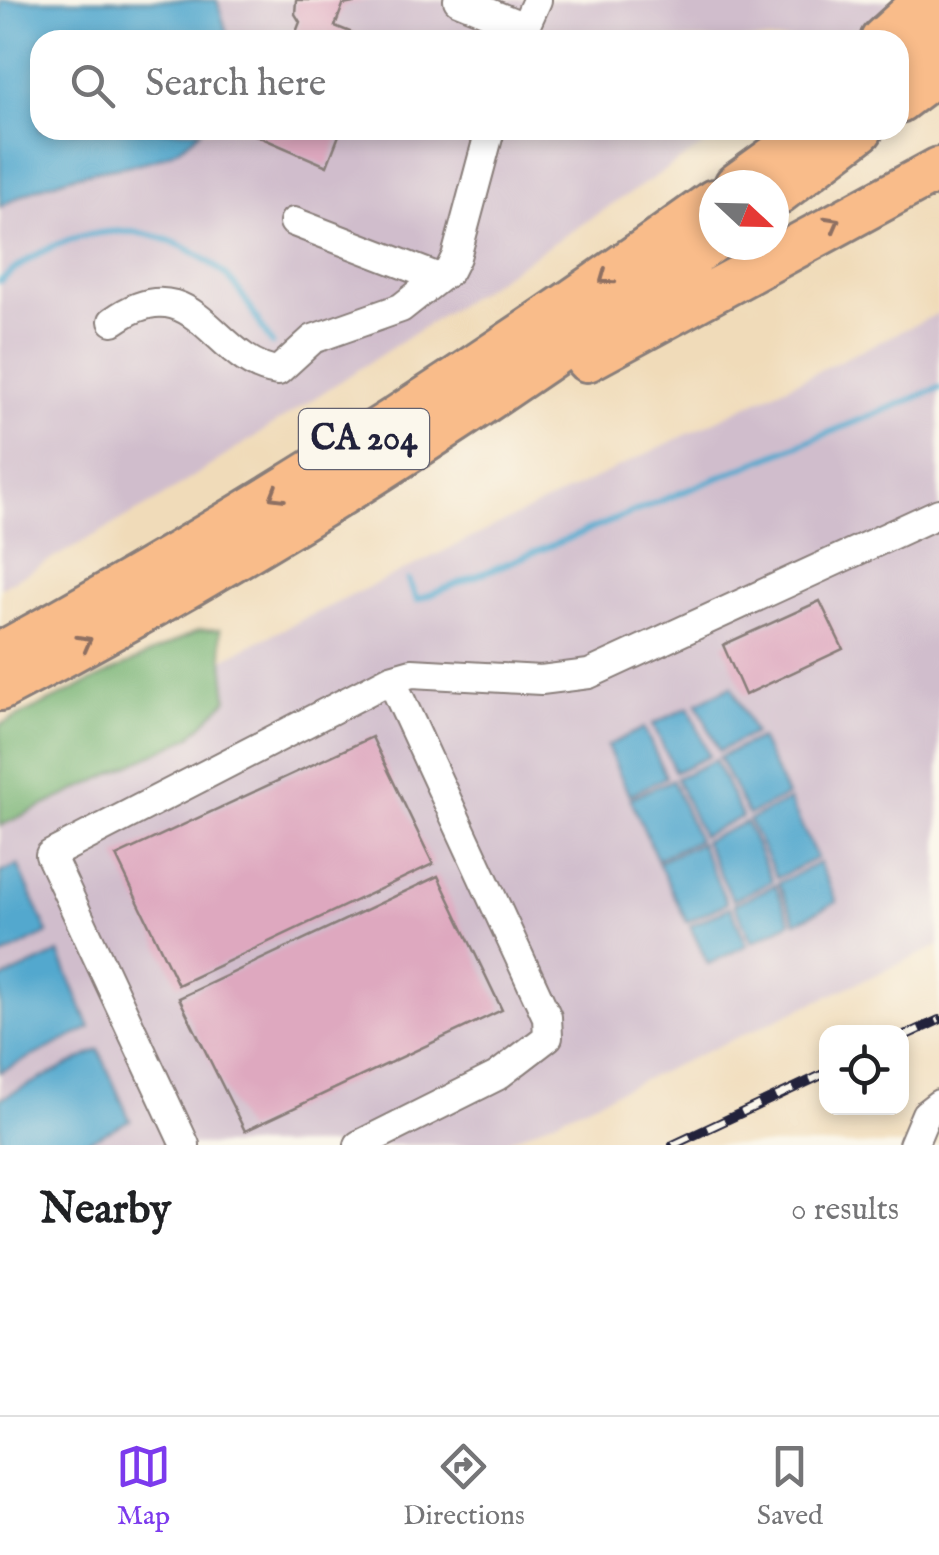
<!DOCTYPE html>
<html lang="en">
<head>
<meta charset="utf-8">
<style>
	:root { --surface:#fff; --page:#f2f2f2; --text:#202124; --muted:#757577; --line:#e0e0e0; --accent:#7c3aed }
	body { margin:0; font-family:"IM FELL English",serif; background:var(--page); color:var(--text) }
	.controls { position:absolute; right:30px; bottom:30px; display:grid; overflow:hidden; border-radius:20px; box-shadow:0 5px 15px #0003 }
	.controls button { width:90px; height:90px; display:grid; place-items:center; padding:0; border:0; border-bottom:2px solid var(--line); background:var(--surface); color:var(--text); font:50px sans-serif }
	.compass { position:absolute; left:699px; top:170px; width:90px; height:90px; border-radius:50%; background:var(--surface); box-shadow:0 5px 15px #0003; rotate:112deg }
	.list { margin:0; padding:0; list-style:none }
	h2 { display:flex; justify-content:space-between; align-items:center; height:130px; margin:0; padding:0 40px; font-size:42px }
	h2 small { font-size:32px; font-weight:400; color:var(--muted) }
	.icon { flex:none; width:55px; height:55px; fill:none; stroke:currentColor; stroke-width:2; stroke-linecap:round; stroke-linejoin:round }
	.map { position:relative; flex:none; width:939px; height:1145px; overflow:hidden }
	.search { position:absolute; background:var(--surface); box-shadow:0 5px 15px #0003; left:30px; right:30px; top:30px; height:110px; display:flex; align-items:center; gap:25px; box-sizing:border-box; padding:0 35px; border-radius:30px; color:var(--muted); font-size:38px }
	.sheet { height:270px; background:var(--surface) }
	nav { display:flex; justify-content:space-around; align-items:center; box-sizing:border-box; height:140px; border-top:2px solid var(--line); background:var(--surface); font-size:28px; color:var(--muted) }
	nav a { display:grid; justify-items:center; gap:5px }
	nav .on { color:var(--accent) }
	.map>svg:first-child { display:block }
</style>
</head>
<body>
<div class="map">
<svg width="939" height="1145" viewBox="0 0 939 1145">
	<rect width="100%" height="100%" fill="#fbf7ec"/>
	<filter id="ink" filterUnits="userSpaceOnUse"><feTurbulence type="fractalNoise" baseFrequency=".01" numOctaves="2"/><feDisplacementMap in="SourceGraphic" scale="20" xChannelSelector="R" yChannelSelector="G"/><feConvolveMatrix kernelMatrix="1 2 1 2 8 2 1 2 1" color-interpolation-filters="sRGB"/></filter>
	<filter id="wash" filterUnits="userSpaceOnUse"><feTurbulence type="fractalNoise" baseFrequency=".0048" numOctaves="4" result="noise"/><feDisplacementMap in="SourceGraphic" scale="40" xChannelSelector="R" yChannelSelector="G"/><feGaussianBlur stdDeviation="2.25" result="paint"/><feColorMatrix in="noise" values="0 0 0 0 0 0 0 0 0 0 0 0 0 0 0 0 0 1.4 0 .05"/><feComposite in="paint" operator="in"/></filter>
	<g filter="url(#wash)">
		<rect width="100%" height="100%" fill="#f0dbb9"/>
		<!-- industrial -->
		<path fill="#d0bdcc" d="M0 0H939L862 40H40V130H727L156 501 0 588Z
			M939 313V946L499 1145H0V771L307 617Z"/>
		<!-- forest -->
		<path fill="#76b272" stroke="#4c6a56" stroke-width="2.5" d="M220 629 227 700 190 737 0 826V725L199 630Z"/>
		<!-- water -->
		<path fill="#52a8ce" stroke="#3a6584" stroke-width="2.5" d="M0 0H217L229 40H40V130H201C171 161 142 163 102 170 66 176 32 188 0 207Z
			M732 686 754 733 719 751 697 703Z
			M689 707 709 756 675 772 653 724Z
			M644 728 666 777 629 795 607 746Z
			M760 738 787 796 748 815 719 757Z
			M715 760 742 817 702 836 676 778Z
			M672 780 698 840 657 859 630 798Z
			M789 800 817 858 777 878 749 820Z
			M746 822 772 881 733 900 704 841Z
			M700 843 727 903 687 922 658 862Z
			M819 863 837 902 796 922 778 883Z
			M18 865 48 933 0 957V873Z
			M775 885 791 922 752 942 734 904Z
			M730 907 747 945 708 964 690 926Z
			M59 953 90 1028 0 1072V980Z
			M99 1050 130 1120 80 1145H0V1099Z"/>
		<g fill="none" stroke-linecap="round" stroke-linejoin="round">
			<!-- stream -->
			<path stroke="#52a8ce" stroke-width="6" d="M0 281C70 221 152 212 224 274 243 290 258 323 272 344
				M408 580 417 600 939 388"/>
		</g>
		<g id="blocks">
			<!-- building -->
			<path fill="#dea8bf" d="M296 0H370L343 5 335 26 370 40H293L300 22 295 14Z
				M257 130H341L327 166 255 135Z
				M820 601 843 649 745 695 723 645Z
				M372 737 433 864 178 985 116 856Z
				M438 876 502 1010 245 1131 179 998Z"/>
		</g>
	</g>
	<g filter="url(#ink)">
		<use href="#blocks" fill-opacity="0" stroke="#897e7a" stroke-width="2.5"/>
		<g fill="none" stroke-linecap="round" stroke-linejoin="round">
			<!-- minor casing -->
			<g stroke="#897e7a" stroke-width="32">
				<path id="minor" d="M458 0 524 27
					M519 40 537 0
					M294 222 439 278 449 271 456 257 490 130
					M113 321C195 262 213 363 278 371L313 339 401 308 439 278
					M391 679 412 673 541 680 589 674 939 513
					M185 1145 50 855 391 679 547 1017 548 1037 497 1076 359 1145
					M913 1145 926 1114 939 1104"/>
			</g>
			<!-- highway casing -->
			<g stroke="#897e7a" stroke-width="48">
				<path id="highway" d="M882 40 926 0
					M899 66 939 34
					M899 101 939 71
					M736 185 812 130
					M774 196 861 130
					M587 360 939 169
					M0 654C248 519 485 366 714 201
					M0 689C248 560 489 407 714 240"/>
			</g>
			<!-- minor -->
			<use href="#minor" stroke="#fff" stroke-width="28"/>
			<!-- highway -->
			<use href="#highway" stroke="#f9bc8a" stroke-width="42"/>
			<!-- rail casing -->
			<g stroke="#22223b" stroke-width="10">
				<path id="rail" d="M902 1037 939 1020
					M673 1145 826 1073"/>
			</g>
			<!-- rail -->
			<use href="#rail" stroke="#fbf7ec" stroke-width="6" stroke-dasharray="19" stroke-linecap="butt"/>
		</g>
		<!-- one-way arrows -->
		<defs><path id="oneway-chevron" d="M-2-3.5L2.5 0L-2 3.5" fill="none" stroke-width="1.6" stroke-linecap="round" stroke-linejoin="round" transform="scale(2.5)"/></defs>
		<g stroke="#8e6f62">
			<use href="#oneway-chevron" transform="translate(833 223) rotate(-29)"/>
			<use href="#oneway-chevron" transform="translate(606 278) rotate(144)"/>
			<use href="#oneway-chevron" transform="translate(276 495) rotate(149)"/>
			<use href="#oneway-chevron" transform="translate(85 642) rotate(-29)"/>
		</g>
	</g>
	<g text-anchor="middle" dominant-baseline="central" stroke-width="8" stroke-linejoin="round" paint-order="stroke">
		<!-- shield labels -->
		<rect fill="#fbf7ec" stroke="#636270" stroke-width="2.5" x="299" y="409" width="130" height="60" rx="8"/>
		<g font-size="35" font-weight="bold" fill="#22223b">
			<text x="364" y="439">CA 204</text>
		</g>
	</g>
</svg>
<div class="controls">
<button><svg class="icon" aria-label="locate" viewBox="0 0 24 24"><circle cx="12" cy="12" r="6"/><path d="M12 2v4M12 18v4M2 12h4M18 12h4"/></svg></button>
</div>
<svg class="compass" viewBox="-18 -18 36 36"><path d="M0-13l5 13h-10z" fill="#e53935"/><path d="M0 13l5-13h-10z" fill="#757577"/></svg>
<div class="search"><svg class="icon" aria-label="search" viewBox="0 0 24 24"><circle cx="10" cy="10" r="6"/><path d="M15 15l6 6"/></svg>Search here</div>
</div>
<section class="sheet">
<h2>Nearby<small>0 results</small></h2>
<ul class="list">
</ul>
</section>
<nav>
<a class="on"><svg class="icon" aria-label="map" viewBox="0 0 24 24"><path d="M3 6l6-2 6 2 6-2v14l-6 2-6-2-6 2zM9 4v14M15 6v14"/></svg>Map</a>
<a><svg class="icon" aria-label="directions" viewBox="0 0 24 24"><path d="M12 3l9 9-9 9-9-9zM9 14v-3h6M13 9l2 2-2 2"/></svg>Directions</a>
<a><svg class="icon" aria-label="saved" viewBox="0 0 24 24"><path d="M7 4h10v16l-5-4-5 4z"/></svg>Saved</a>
</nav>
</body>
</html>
